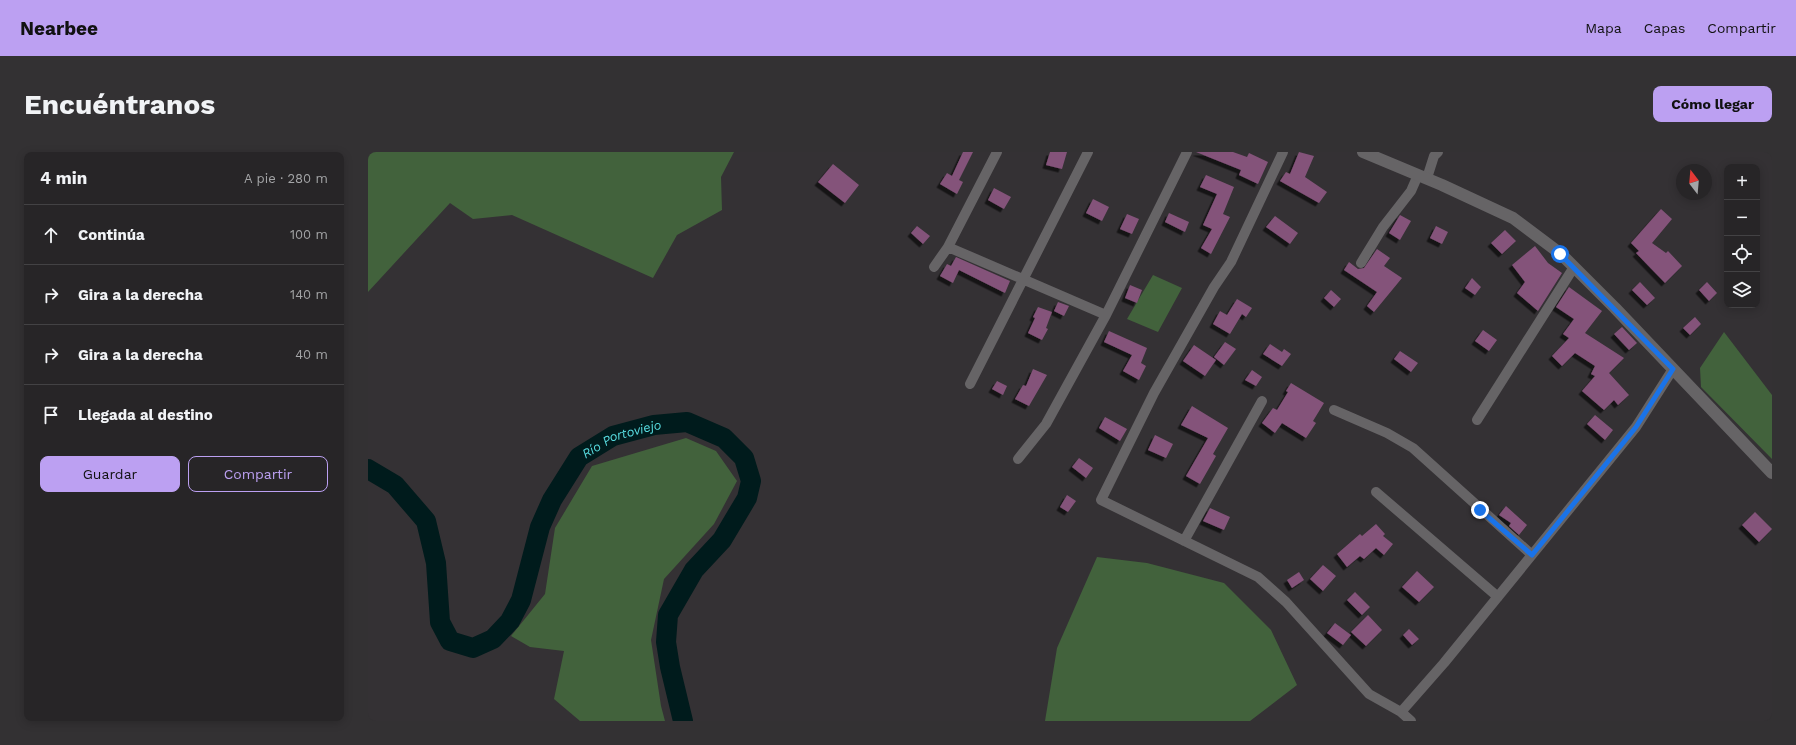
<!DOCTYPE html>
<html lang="es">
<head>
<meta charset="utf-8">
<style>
	:root { --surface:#272527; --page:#333133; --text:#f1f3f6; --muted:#a4a5a7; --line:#434244; --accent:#bca0f2 }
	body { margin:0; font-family:"Work Sans",sans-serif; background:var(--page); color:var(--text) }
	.controls { position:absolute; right:12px; top:12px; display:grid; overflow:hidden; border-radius:8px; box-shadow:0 2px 10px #0003 }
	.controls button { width:36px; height:36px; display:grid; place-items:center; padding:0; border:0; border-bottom:1px solid var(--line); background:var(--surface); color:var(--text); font:20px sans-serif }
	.compass { position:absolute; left:1308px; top:12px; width:36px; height:36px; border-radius:50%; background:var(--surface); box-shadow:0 2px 10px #0003; rotate:344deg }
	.stop { position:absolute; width:12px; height:12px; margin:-9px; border:3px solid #1a73e8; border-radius:50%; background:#fff }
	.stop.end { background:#1a73e8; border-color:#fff; box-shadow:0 1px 4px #0008 }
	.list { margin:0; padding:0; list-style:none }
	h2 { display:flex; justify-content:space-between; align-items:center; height:52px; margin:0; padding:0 16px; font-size:17px }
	h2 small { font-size:13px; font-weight:400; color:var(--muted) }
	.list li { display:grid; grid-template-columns:26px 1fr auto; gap:12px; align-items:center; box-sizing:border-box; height:60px; padding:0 16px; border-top:1px solid var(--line) }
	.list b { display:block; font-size:15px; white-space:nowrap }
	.list em { font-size:13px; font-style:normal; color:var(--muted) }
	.actions { display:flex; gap:8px; padding:12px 16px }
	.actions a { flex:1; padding:9px 0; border:1px solid var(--accent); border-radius:8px; text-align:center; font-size:14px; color:var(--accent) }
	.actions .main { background:var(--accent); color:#111 }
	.icon { flex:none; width:22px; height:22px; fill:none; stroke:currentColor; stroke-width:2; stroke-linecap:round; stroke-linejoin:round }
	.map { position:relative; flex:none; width:1404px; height:569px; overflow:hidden; border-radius:8px }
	header { display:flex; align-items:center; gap:24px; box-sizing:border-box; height:56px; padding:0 20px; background:var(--accent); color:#111 }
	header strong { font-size:19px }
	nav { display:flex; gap:22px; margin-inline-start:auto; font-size:14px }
	.intro { display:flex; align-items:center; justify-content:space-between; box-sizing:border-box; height:96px; padding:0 24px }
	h1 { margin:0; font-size:28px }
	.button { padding:10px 18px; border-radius:8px; background:var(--accent); color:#111; font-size:14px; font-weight:700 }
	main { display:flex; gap:24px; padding:0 24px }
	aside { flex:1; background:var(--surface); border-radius:8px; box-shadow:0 2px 10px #0003 }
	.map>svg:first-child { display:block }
</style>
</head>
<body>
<header>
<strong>Nearbee</strong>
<nav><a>Mapa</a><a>Capas</a><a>Compartir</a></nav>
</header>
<div class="intro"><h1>Encuéntranos</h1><a class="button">Cómo llegar</a></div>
<main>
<aside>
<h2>4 min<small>A pie · 280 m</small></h2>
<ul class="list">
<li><svg class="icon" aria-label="ahead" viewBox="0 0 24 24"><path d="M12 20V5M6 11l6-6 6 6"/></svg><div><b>Continúa</b></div><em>100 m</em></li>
<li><svg class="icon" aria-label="right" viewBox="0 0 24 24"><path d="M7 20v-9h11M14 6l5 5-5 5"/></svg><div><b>Gira a la derecha</b></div><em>140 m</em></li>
<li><svg class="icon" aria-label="right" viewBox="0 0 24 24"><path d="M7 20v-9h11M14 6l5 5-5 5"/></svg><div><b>Gira a la derecha</b></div><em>40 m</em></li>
<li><svg class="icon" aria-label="arrive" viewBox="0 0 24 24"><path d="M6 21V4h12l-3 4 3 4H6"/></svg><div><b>Llegada al destino</b></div></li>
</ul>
<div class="actions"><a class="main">Guardar</a><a>Compartir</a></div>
</aside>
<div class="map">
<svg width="1404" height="569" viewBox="0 0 1404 569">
	<defs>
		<filter id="shadow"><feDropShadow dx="-3.5" dy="3.5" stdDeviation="0" flood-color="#0009"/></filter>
	</defs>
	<rect width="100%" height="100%" fill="#343134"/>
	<!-- green -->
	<path fill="#42623c" d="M0 0H366L353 25 354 58 309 83 285 126 144 63 105 67 82 51 0 140Z
		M785 123 814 136 790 180 759 167Z
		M1356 180 1404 243V307L1333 235 1332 216Z
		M318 286 348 299 369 329 346 372 296 427 283 488 293 554 297 569H212L186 547 196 499 162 495 143 484 177 442 187 376 224 314Z
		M729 405 779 411 856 431 903 478 929 533 882 569H677L689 496Z"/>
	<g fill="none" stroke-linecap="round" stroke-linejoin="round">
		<!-- river -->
		<path stroke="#001b1c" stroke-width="20" id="s1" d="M0 317 27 333 58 369 68 411 72 470 82 489 105 496 125 487 142 469 153 448 172 375 184 348 211 305 245 284 286 273 319 270 356 286 376 306 383 329 379 346 354 388 326 418 300 463 298 490 302 515 315 569"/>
	</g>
	<!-- building -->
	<path fill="#84537a" filter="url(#shadow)" d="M595 0H605L591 28 595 30 589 42 572 32 579 21 584 24Z
		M682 0H699L694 17 678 13Z
		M828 0H865L879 5 881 1 900 10 890 32 871 23 873 18Z
		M931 0 946 4 937 25 959 40 951 51 912 29 918 20 922 22Z
		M465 12 491 33 477 51 450 30Z
		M838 23 866 35 855 62 862 65 843 102 833 96 844 77 835 73 849 42 832 35Z
		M626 36 643 45 636 57 620 48Z
		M725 47 741 55 734 69 718 61Z
		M1293 57 1304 67 1284 91 1298 101 1300 99 1314 114 1297 131 1268 101 1271 99 1263 91Z
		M801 61 821 70 817 80 797 70Z
		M759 62 771 67 764 82 752 77Z
		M1032 63 1043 69 1032 88 1021 81Z
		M907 64 930 81 922 92 898 75Z
		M549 74 562 84 555 92 543 81Z
		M1068 74 1080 80 1074 92 1062 86Z
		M1137 78 1148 89 1134 102 1123 91Z
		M1167 94 1180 111 1194 121 1170 159 1149 141 1157 130 1144 113Z
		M1009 97 1022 106 1016 114 1034 126 1006 160 999 154 1009 140 976 118 981 110 990 117 996 116Z
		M588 105 642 129 637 141 591 118 585 131 572 124 579 112 583 114Z
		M1104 126 1113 135 1107 143 1097 136Z
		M1272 130 1287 146 1279 153 1264 138Z
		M1339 130 1349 141 1341 149 1331 138Z
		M762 133 774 138 769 151 757 146Z
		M1201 135 1234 159 1217 181 1256 206 1241 221 1261 243 1250 253 1246 248 1236 258 1214 239 1227 224 1223 222 1227 214 1207 201 1194 214 1184 204 1201 186 1195 182 1206 167 1188 155Z
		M963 138 973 147 966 155 956 146Z
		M869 147 884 156 878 165 874 162 862 182 845 172 852 159 859 163Z
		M690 150 701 154 696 164 686 159Z
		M670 155 684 160 678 176 680 177 674 188 660 181 667 166 665 165Z
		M1327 165 1333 172 1322 183 1315 176Z
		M1254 175 1269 191 1261 198 1246 182Z
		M1115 178 1129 188 1121 199 1107 189Z
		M741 179 779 196 773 211 778 214 771 228 755 219 764 203 736 190Z
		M857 190 868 197 856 213 846 205Z
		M902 192 914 200 916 197 923 202 914 214 895 202Z
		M826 193 848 208 837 224 815 209Z
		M1032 199 1050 211 1043 220 1026 207Z
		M665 217 679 223 661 254 647 247 655 233 658 234Z
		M884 218 894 225 888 234 877 228Z
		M629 229 639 234 635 243 624 237Z
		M923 231 956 251 945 269 948 271 938 286 914 271 907 281 894 271 905 256 909 258 920 240 918 239Z
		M824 254 860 276 845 302 848 304 832 332 818 324 840 286 813 273Z
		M1227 263 1245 278 1237 288 1219 272Z
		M737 265 759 277 752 289 731 276Z
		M787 283 805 292 798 306 780 298Z
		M711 306 725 316 718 326 704 315Z
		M699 343 708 349 700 360 692 355Z
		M1138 354 1159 373 1151 383 1141 374 1143 371 1131 363Z
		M842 356 862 365 856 378 835 369Z
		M1387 360 1404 377 1391 390 1374 373Z
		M1008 372 1017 382 1015 384 1025 392 1016 403 1008 396 996 407 992 404 979 415 969 402 992 382 994 384Z
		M955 413 968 424 955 439 942 427Z
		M1049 419 1066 435 1051 450 1034 435Z
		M931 420 936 428 924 436 919 428Z
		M987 440 1002 455 994 463 979 448Z
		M1000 463 1014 478 998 494 983 480Z
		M967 471 983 483 975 493 959 481Z
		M1041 477 1051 487 1044 493 1035 483Z"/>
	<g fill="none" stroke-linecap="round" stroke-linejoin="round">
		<!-- minor -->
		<path stroke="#666466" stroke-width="10" d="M915 0 863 110 846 135 786 241 733 348 890 425 918 450 1001 542 1033 560 1076 511 1268 275 1305 217
			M1059 26 1066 4 1070 0
			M580 95 738 163
			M993 111 1015 75 1043 39 1050 23
			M566 115 580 95 629 0
			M602 232 720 0
			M966 258 1019 281 1045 296 1164 403
			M1109 268 1206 115
			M650 307 678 272 738 163 819 0
			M1008 340 1130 445
			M816 389 894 249
			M1033 560 1043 569"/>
		<!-- tertiary -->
		<path stroke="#666466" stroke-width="12" d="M995 0 1074 33 1145 66 1193 102 1247 156 1404 321"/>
	</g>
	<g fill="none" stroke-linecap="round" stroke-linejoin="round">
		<!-- route -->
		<path stroke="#1a73e8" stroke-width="5" d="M1112 358 1164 403 1268 275 1305 217 1192 102"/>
	</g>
	<g text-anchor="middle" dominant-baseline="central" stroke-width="4" stroke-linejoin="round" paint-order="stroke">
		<!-- water labels -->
		<g font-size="13" font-style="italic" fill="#58dde1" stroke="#2a282a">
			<text stroke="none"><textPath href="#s1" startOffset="500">Río Portoviejo</textPath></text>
		</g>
	</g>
</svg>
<div class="controls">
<button>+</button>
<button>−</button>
<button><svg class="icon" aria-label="locate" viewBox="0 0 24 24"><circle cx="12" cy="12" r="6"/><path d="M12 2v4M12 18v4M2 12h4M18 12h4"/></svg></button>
<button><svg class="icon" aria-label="layers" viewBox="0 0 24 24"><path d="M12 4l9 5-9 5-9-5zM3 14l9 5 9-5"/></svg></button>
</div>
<svg class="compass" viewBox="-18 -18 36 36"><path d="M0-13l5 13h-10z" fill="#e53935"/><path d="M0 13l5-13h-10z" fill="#a4a5a7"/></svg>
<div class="stop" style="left:1192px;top:102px"></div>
<div class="stop end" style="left:1112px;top:358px"></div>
</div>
</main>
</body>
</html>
